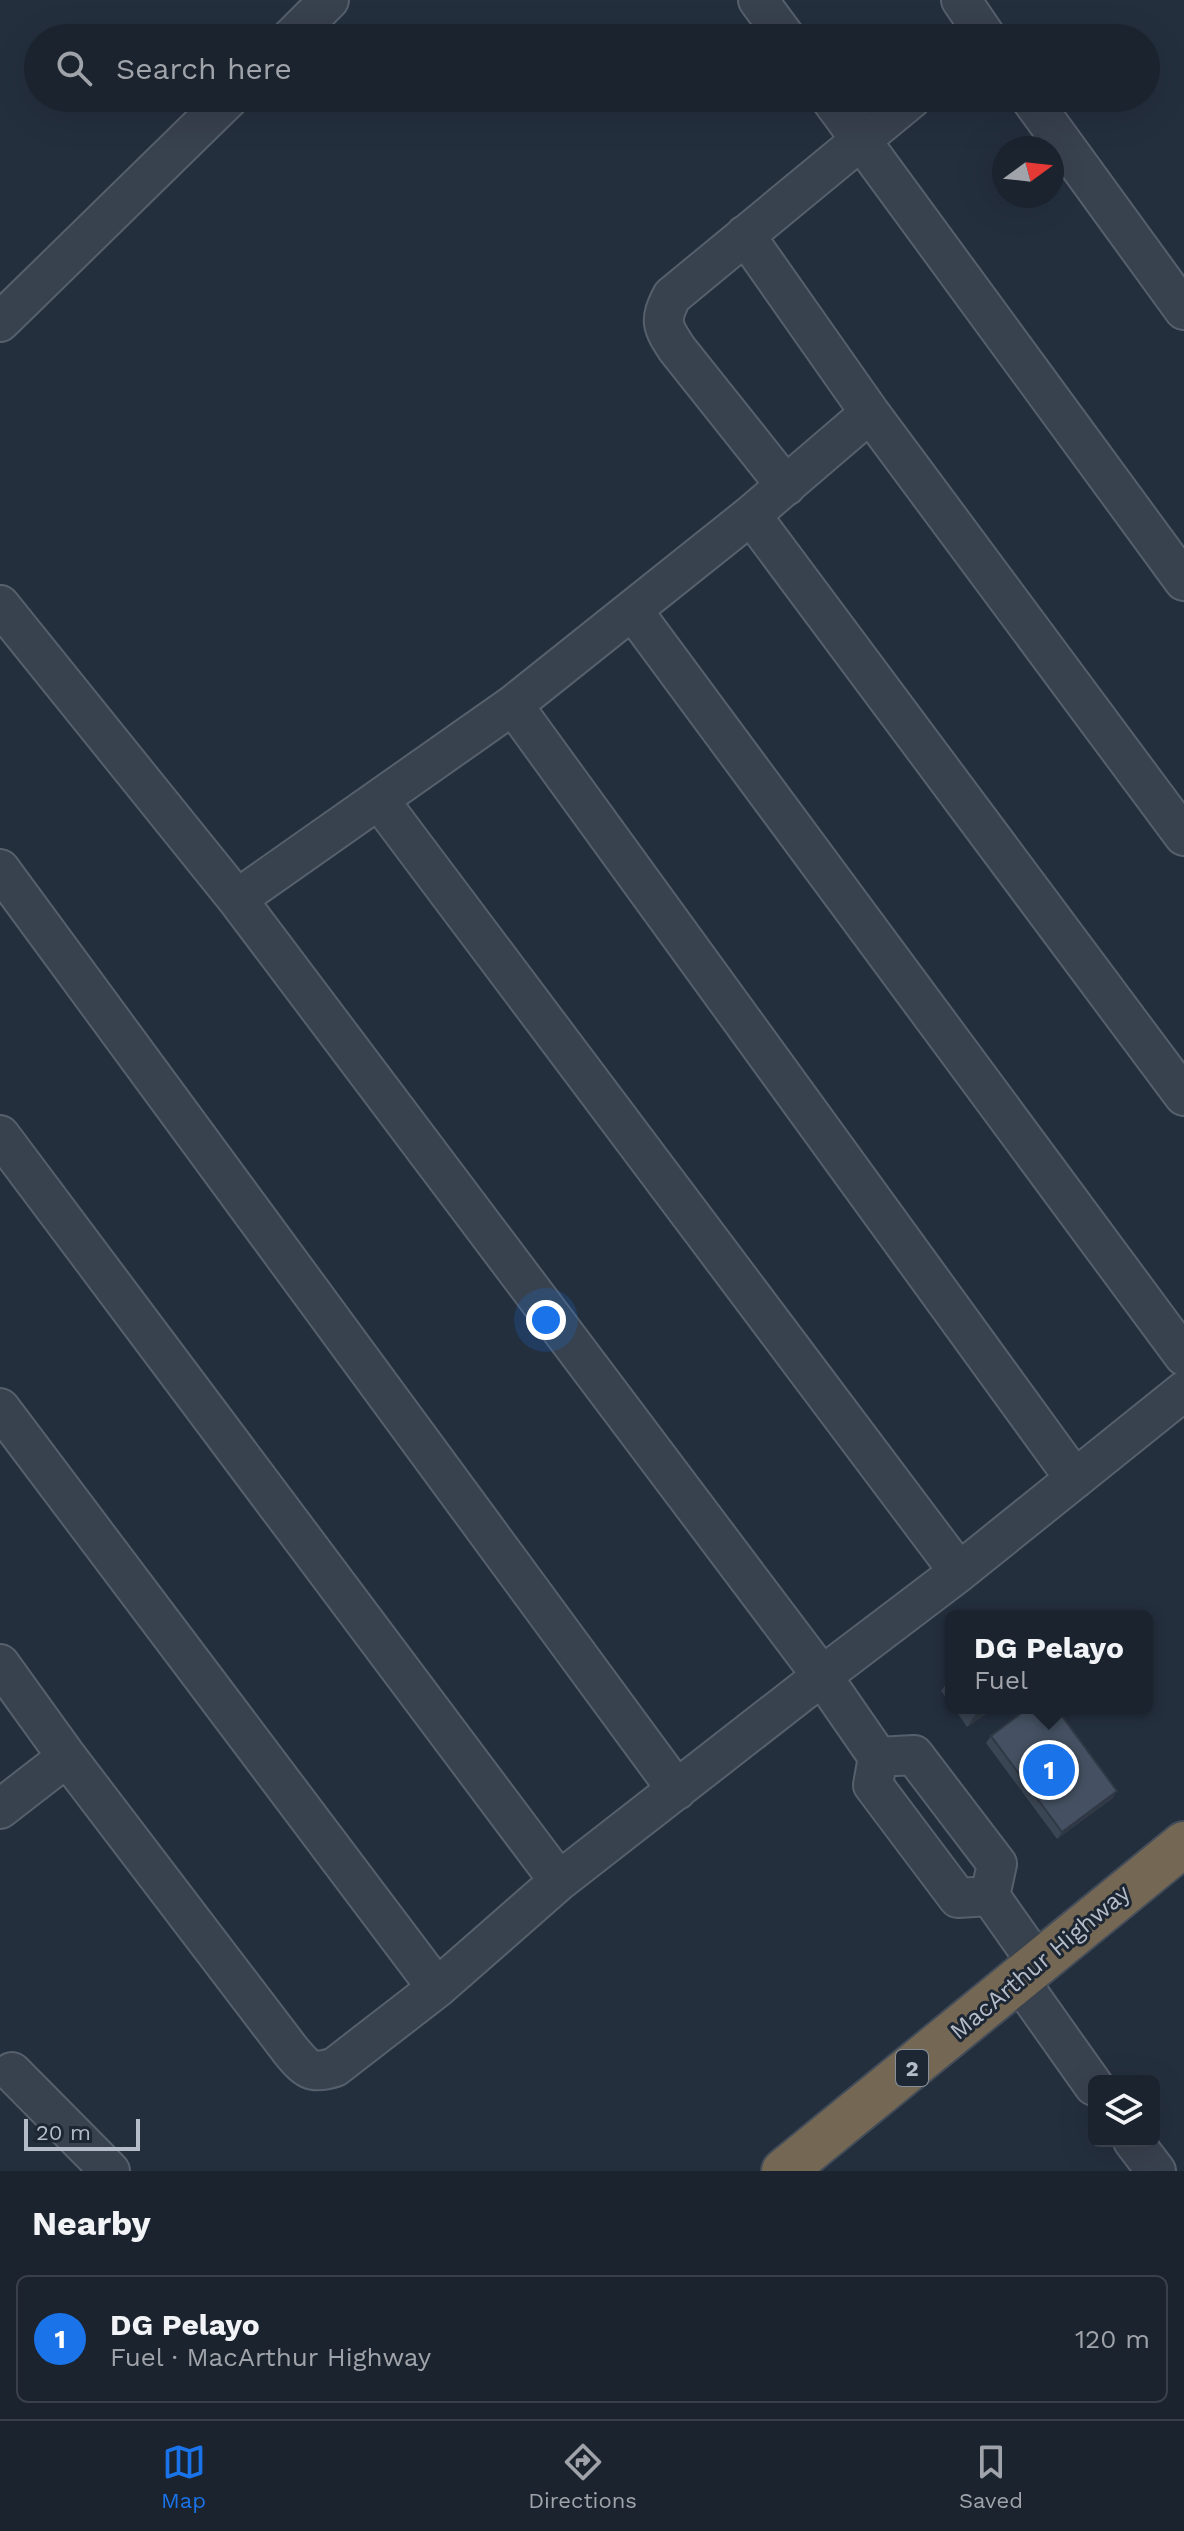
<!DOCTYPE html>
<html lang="en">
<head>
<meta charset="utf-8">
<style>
	:root { --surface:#1b232e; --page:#282f3a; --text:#f1f3f6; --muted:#a0a4aa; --line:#39404a; --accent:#1a73e8 }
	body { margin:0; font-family:"Work Sans",sans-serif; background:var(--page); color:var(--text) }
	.controls { position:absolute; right:24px; bottom:24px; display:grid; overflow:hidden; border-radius:12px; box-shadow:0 8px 32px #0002 }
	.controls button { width:72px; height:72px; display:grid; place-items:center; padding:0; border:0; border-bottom:2px solid var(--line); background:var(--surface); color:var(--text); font:40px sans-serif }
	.compass { position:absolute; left:992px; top:136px; width:72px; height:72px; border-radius:50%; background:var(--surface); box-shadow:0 8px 32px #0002; rotate:75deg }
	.scale { position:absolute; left:24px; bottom:20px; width:116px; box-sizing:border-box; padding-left:8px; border:4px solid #b4bcc9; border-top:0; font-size:22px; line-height:28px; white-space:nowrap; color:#b4bcc9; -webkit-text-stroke:6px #1d2633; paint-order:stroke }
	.you { position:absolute; left:546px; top:1320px; width:28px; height:28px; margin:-20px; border:6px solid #fff; border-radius:50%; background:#1a73e8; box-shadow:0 0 0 12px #1a73e833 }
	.badge { display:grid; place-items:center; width:52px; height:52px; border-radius:50%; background:var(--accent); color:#fff; font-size:26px; font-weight:700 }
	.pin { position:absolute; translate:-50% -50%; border:4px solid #fff; box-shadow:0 2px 8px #0006 }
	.popup { position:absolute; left:945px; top:1610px; width:208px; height:104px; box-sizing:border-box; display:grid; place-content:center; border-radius:12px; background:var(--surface); filter:drop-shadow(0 2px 6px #0005); font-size:26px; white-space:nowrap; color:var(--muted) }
	.popup b { font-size:30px; color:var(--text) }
	.popup::after { content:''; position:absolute; left:50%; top:100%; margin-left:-16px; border:16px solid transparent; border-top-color:var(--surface) }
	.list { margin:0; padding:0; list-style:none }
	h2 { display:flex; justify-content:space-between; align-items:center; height:104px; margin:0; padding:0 32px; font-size:34px }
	h2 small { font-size:26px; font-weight:400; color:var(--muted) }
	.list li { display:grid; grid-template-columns:52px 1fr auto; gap:24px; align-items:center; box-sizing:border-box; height:128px; margin:0 16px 16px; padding:0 16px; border:2px solid var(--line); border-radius:12px }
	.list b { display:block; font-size:30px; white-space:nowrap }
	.list p { margin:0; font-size:26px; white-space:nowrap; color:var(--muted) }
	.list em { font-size:26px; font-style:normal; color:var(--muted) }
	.icon { flex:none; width:44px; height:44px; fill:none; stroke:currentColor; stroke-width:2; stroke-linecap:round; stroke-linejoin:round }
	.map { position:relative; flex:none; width:1184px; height:2171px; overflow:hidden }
	.search { position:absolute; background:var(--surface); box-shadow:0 8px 32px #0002; left:24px; right:24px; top:24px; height:88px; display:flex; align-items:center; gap:20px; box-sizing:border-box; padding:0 28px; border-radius:44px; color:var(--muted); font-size:30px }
	.sheet { height:248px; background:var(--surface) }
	nav { display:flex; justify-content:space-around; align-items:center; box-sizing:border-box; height:112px; border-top:2px solid var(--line); background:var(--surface); font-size:22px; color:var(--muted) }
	nav a { display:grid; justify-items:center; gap:4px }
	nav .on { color:var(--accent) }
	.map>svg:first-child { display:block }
</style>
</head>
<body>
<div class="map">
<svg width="1184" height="2171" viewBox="0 0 1184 2171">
	<rect width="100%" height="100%" fill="#242f3e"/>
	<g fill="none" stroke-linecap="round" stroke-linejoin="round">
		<!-- street casing -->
		<g stroke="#565f6c" stroke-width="42">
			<path id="street" d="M758 0 786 38
				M961 0 987 38
				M291 38 329 0
				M830 98 1184 581
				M1030 98 1184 310
				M745 235 870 413 1184 836
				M0 322 229 98
				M786 486 677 349C662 326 659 321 672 296L912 98
				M751 515 1184 1096
				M0 605 237 899 822 1676 559 1881 437 1988 335 2067C311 2075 306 2069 291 2051L67 1757 0 1664
				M633 611 1184 1356
				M513 705 1075 1479
				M379 800 959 1572
				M0 869 677 1790
				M237 899 513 705 751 515 870 413
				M0 1135 559 1881
				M0 1408 437 1988
				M878 1757 914 1755 997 1864 990 1896 1038 1964
				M0 1809 67 1757
				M990 1896 958 1898 873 1785 878 1757 822 1676 959 1572 1184 1391
				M1019 1980 1094 2086
				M12 2072 110 2171
				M1133 2141 1156 2171"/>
		</g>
		<!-- highway casing -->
		<g stroke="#434c59" stroke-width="48">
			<path id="highway" d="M784 2171 1184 1844"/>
		</g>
		<!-- street -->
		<use href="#street" stroke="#38414e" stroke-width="38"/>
		<!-- highway -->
		<use href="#highway" stroke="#746855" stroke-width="44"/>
	</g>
	<!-- wall -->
	<path fill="#3b4654" d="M951 1677V1704L941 1691Z
		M954 1708H995L967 1727Z
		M991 1736 1113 1798 1057 1839 986 1743Z"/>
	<!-- shaded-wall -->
	<path fill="#303945" d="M985 1708H995L967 1727 976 1714Z
		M1117 1791 1113 1798 1057 1839 1062 1832Z"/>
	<!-- building -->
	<path fill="#455162" stroke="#303945" stroke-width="2" d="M972 1708H985L976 1714Z
		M1028 1708H1056L1117 1791 1062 1832 991 1736Z"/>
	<g text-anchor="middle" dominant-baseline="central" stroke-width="6" stroke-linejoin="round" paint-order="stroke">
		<!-- shield labels -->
		<rect fill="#1d2633" stroke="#878f9c" stroke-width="2" x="896" y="2050" width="32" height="36" rx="6"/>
		<g font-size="22" font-weight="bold" fill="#b4bcc9">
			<text x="912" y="2068">2</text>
		</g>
		<!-- street labels -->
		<g font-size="24" fill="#b4bcc9" stroke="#1d2633">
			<text transform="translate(1040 1962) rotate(-40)">MacArthur Highway</text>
		</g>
	</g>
</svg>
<div class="controls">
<button><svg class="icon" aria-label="layers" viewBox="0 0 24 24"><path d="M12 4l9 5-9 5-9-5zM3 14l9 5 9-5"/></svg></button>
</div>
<svg class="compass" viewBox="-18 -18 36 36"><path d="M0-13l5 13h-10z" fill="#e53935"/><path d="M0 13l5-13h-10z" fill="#a0a4aa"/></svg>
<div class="scale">20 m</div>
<div class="you"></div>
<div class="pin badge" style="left:1049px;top:1770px">1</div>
<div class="popup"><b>DG Pelayo</b>Fuel</div>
<div class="search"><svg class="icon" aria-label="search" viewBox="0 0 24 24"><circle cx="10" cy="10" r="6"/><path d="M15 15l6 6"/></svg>Search here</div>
</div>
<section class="sheet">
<h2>Nearby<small></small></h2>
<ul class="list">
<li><span class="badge">1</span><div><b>DG Pelayo</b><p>Fuel · MacArthur Highway</p></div><em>120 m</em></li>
</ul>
</section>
<nav>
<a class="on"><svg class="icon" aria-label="map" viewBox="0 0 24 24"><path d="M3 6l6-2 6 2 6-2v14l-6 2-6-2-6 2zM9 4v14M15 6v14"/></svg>Map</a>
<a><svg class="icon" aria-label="directions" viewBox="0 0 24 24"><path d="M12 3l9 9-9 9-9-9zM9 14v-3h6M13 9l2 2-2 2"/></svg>Directions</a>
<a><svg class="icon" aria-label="saved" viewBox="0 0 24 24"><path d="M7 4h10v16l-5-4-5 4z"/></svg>Saved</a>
</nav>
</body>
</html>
